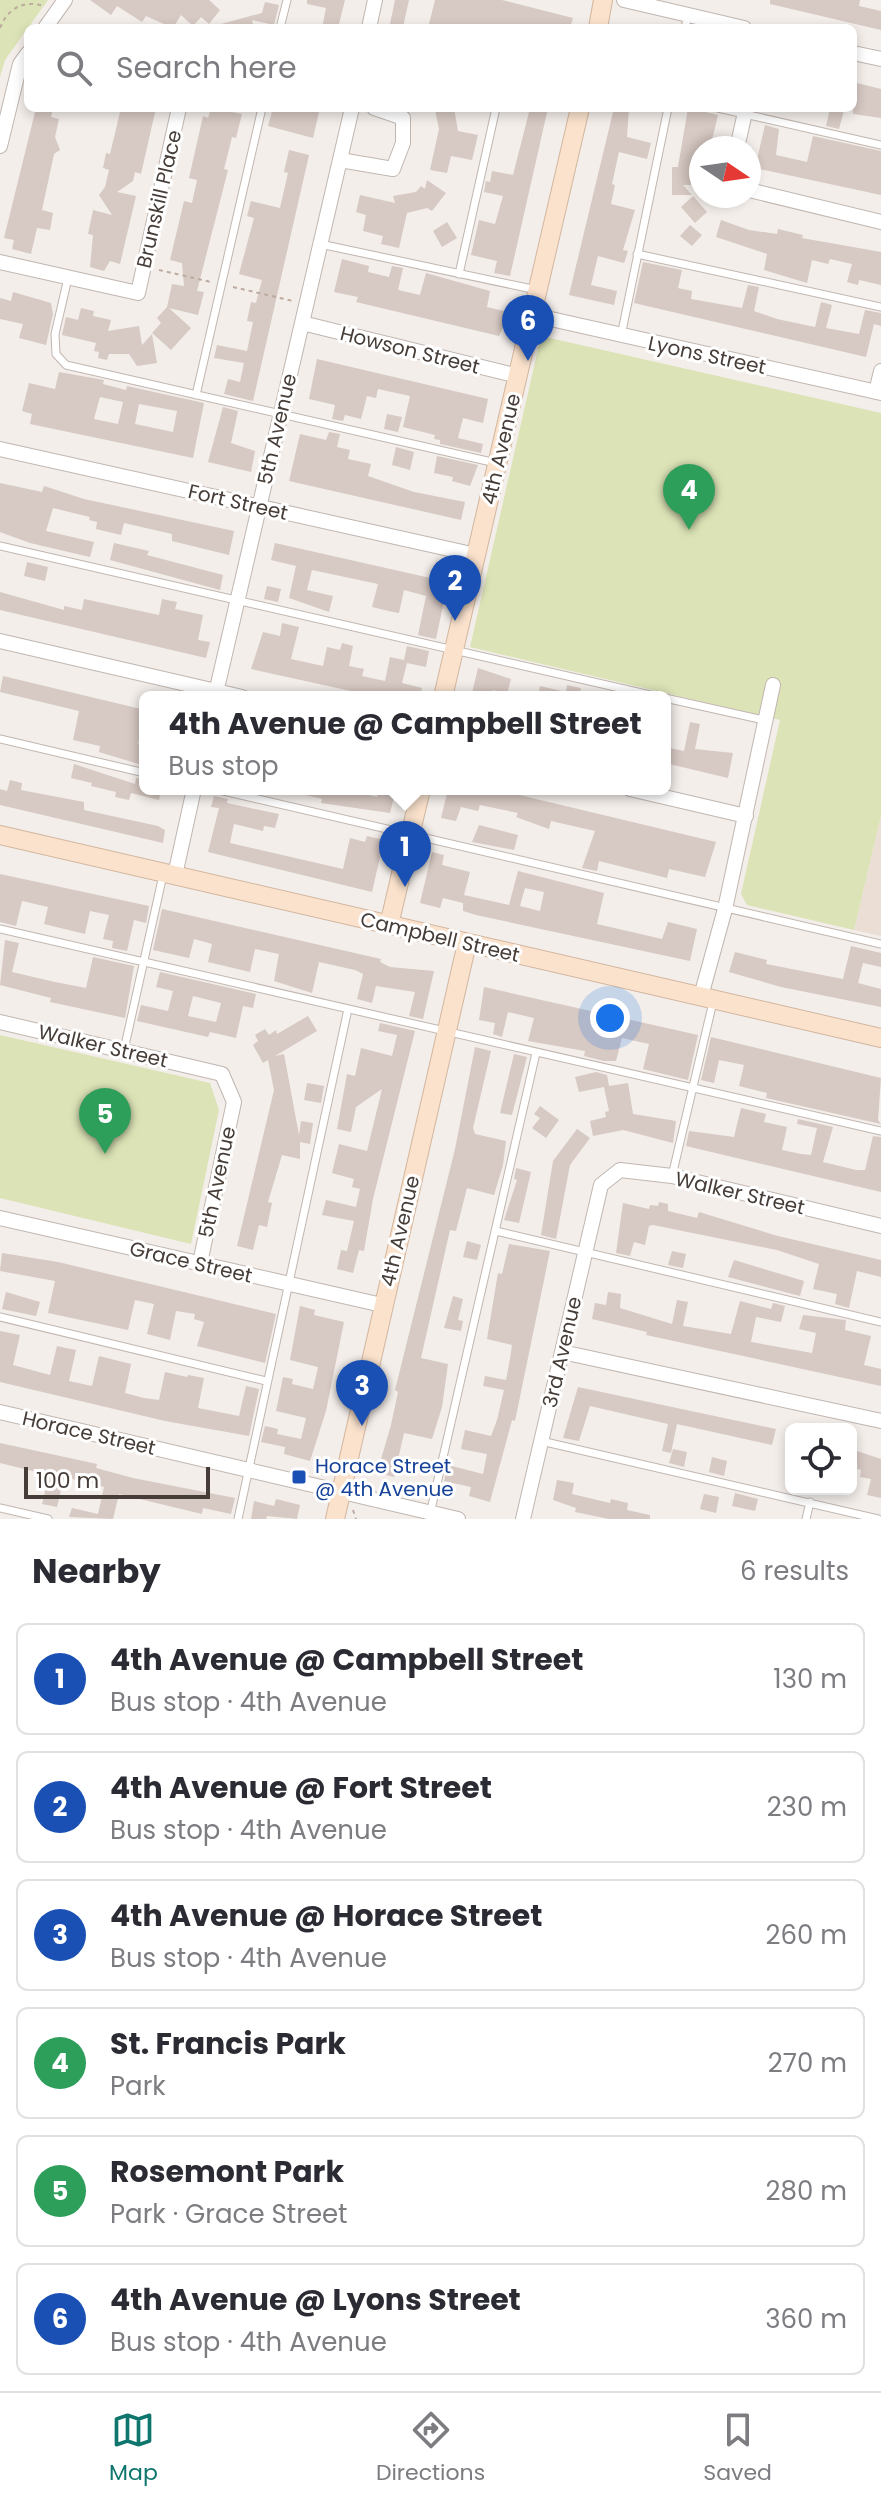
<!DOCTYPE html>
<html lang="en">
<head>
<meta charset="utf-8">
<style>
	:root { --surface:#fff; --page:#f7f7f7; --text:#2b2b33; --muted:#7c7c81; --line:#e1e1e2; --accent:#0f766e }
	body { margin:0; font-family:Poppins,sans-serif; background:var(--page); color:var(--text) }
	.controls { position:absolute; right:24px; bottom:24px; display:grid; overflow:hidden; border-radius:12px; box-shadow:0 4px 12px #0003 }
	.controls button { width:72px; height:72px; display:grid; place-items:center; padding:0; border:0; border-bottom:2px solid var(--line); background:var(--surface); color:var(--text); font:40px sans-serif }
	.compass { position:absolute; left:689px; top:136px; width:72px; height:72px; border-radius:50%; background:var(--surface); box-shadow:0 4px 12px #0003; rotate:103deg }
	.scale { position:absolute; left:24px; bottom:20px; width:186px; box-sizing:border-box; padding-left:8px; border:4px solid #463d38; border-top:0; font-size:22px; line-height:28px; white-space:nowrap; color:#463d38; -webkit-text-stroke:6px #fff; paint-order:stroke }
	.you { position:absolute; left:610px; top:1018px; width:28px; height:28px; margin:-20px; border:6px solid #fff; border-radius:50%; background:#1a73e8; box-shadow:0 0 0 12px #1a73e833 }
	.badge { display:grid; place-items:center; width:52px; height:52px; border-radius:50%; background:var(--accent); color:#fff; font-size:26px; font-weight:700 }
	.pin { position:absolute; translate:-50% -66px; filter:drop-shadow(0 2px 4px #0008) }
	.pin::after { content:''; position:absolute; top:42px; width:28px; height:24px; background:inherit; clip-path:polygon(0 0,100% 0,50% 100%) }
	.popup { position:absolute; left:139px; top:691px; width:532px; height:104px; box-sizing:border-box; display:grid; place-content:center; border-radius:12px; background:var(--surface); filter:drop-shadow(0 2px 6px #0005); font-size:26px; white-space:nowrap; color:var(--muted) }
	.popup b { font-size:30px; color:var(--text) }
	.popup::after { content:''; position:absolute; left:50%; top:100%; margin-left:-16px; border:16px solid transparent; border-top-color:var(--surface) }
	.list { margin:0; padding:0; list-style:none }
	h2 { display:flex; justify-content:space-between; align-items:center; height:104px; margin:0; padding:0 32px; font-size:34px }
	h2 small { font-size:26px; font-weight:400; color:var(--muted) }
	.list li { display:grid; grid-template-columns:52px 1fr auto; gap:24px; align-items:center; box-sizing:border-box; height:112px; margin:0 16px 16px; padding:0 16px; border:2px solid var(--line); border-radius:12px }
	.list b { display:block; font-size:30px; white-space:nowrap }
	.list p { margin:0; font-size:26px; white-space:nowrap; color:var(--muted) }
	.list em { font-size:26px; font-style:normal; color:var(--muted) }
	.icon { flex:none; width:44px; height:44px; fill:none; stroke:currentColor; stroke-width:2; stroke-linecap:round; stroke-linejoin:round }
	.map { position:relative; flex:none; width:881px; height:1519px; overflow:hidden }
	.search { position:absolute; background:var(--surface); box-shadow:0 4px 12px #0003; left:24px; right:24px; top:24px; height:88px; display:flex; align-items:center; gap:20px; box-sizing:border-box; padding:0 28px; border-radius:12px; color:var(--muted); font-size:30px }
	.sheet { height:872px; background:var(--surface) }
	nav { display:flex; justify-content:space-around; align-items:center; box-sizing:border-box; height:112px; border-top:2px solid var(--line); background:var(--surface); font-size:22px; color:var(--muted) }
	nav a { display:grid; justify-items:center; gap:4px }
	nav .on { color:var(--accent) }
	.map>svg:first-child { display:block }
</style>
</head>
<body>
<div class="map">
<svg width="881" height="1519" viewBox="0 0 881 1519">
	<rect width="100%" height="100%" fill="#f3eeea"/>
	<!-- education -->
	<path fill="#ebded5" d="M881 816V936L854 930Z"/>
	<!-- green -->
	<path fill="#dce3b6" d="M0 0H48L5 60 0 77Z
		M541 336 881 413V816L854 930 747 905 741 894 780 720 470 647Z
		M0 1035 210 1083 219 1110 191 1244 0 1198Z"/>
	<!-- building -->
	<path fill="#d7c9c3" fill-rule="evenodd" d="M90 0H209L220 10 209 24 201 17 193 26 181 15 173 28 146 16 142 22 117 6 111 15Z
		M307 0H345L338 28H322L326 8 307 4Z
		M395 0H409L403 27 390 24Z
		M435 0H502L573 18 570 28H428Z
		M770 0H860L859 6 881 11V30L770 4Z
		M265 2 279 5 274 25 252 20 254 28H221V24L262 13Z
		M853 82 881 89V118L853 114Z
		M36 108H53L51 117 59 119 55 137 60 150 54 154 42 210 53 213 50 230 37 228 31 254 12 249 14 240 4 238Z
		M121 108H156L141 174 135 172 133 181 117 192 136 196 120 264 110 261 104 271 90 267 93 235 88 234 93 210 112 215 99 195 105 187 109 170 103 168 106 153 110 154Z
		M211 108 242 114 236 138 232 137 224 169 228 170 197 291 204 292 198 315 169 308 191 328 171 350 152 333 161 323 157 318 167 307 172 284 184 286 182 263 170 260 184 201 192 203 197 180 189 178 203 116 208 118Z
		M273 108H320L313 138 268 126Z
		M454 108 458 131 478 135 472 160 451 156 447 173 430 170 439 129 435 110Z
		M530 108H548L510 276 494 273 497 261 471 255 479 220 495 224 503 196 484 192 486 181 490 182 492 171 513 175Z
		M614 108H629L627 137 651 143 647 159 619 152 612 184 615 185 611 204 635 210 623 250 628 251 624 263 598 256 591 285 617 291 614 305 569 295Z
		M688 108 718 115 712 140 708 148H701L697 185H683L692 195H672V167H678Z
		M830 108 844 110 839 129 826 126Z
		M765 125 779 129 776 155 807 162 813 136 881 151V195L755 168Z
		M289 150 309 155 253 401 224 394 228 379 240 382 244 363 214 358 217 345 247 351 253 322 247 321 251 302 256 303 262 280 239 274 254 218 247 216 251 201 280 208 288 173 284 172Z
		M427 180 446 193 432 211 427 208 407 213 399 248 381 244 383 236 363 231 366 215 356 212 360 195 395 203 393 196 416 192 421 186 425 189Z
		M693 196 707 212 695 223 681 207Z
		M721 220 749 230 777 234 778 229 803 235 802 238 881 252V285L859 280 858 285 847 282 852 264 830 259 828 264 812 260 807 283 764 270 767 254 716 237Z
		M447 222 457 238 442 247 433 231Z
		M690 225 702 235 692 246 680 236Z
		M342 259 369 266 368 272 389 277 392 266 403 268 398 290 420 295 426 273 490 291 487 307 508 312 504 325 499 336 356 302 358 297 334 292Z
		M643 262 682 270 678 288 692 291 691 299 742 308 748 285 759 287 754 311 777 319 815 327 821 302 832 305 826 328 859 334 865 310 881 313V326L874 324 866 357 634 303Z
		M13 292 51 303 53 314 46 345 19 338 23 324 0 319V298L11 301Z
		M81 308 94 311 93 316 111 320 108 331 139 326 142 345 152 334 157 363 137 366 129 354H109L107 360 98 358 99 352 94 351 96 343 62 335 66 317 78 320Z
		M317 359 488 399 483 423 463 418 458 438 483 444 481 453 440 444V440L434 439 435 435 403 427 410 396 378 389 376 398 367 396 361 419 345 415 343 421 332 419 335 405 309 399Z
		M59 372 104 380 103 384 126 390 127 386 204 403 193 458 30 424 32 414 22 411 29 383 55 389ZM100 397 123 402 118 424 94 419ZM139 404 177 411 173 432 135 424Z
		M223 407 238 411 231 443 255 451 251 472 208 462Z
		M387 414 402 417 398 432 384 429Z
		M329 432 340 434 337 447 350 450 348 459 371 464 368 476 414 492 465 502 461 520 289 481 300 434 326 440Z
		M396 447 414 452 410 470 392 465Z
		M437 456 478 465 470 486 452 481 453 477 434 473Z
		M0 483 42 492 44 486 84 499 234 531 229 555 172 541V534L124 523 121 535 96 529 97 522 89 520 90 517 53 508 46 531 94 542 90 557 30 543 0 532Z
		M114 543 149 551 147 555 223 575 220 590 110 560Z
		M275 543 448 582 436 639 418 635 426 596 404 590 399 613 393 612 372 607 378 584 312 570 307 590 333 596 329 612 289 598 296 566 271 560Z
		M27 562 48 567 45 581 24 576Z
		M267 586 281 589 278 602 264 599Z
		M0 592 64 610V606L82 610 84 599 159 615 162 599 177 602 175 609 203 615 198 640 210 642 206 658 0 610Z
		M282 623 299 627 291 659 323 666 327 647 340 650 342 643 353 646 349 666 364 669 362 676 385 681 390 657 404 660 407 646 429 651 426 667 407 663 402 683 422 688 420 697H378L251 669 263 632 280 636Z
		M478 668 511 679 507 694 493 690 491 697H471Z
		M3 676 145 710 138 744 144 745 145 766 99 752 100 746 73 740 79 711 0 692Z
		M567 685 581 688 579 697H538L540 686 566 692Z
		M690 722 700 724 695 749 733 753 728 778 665 763V747L684 751Z
		M74 764 135 784 136 778 145 779V789H161L159 800 131 793 129 800 115 797 116 792 91 786 92 783 71 778Z
		M10 780 22 783 21 790 84 802V810L158 826 165 830 163 843 0 805V789L7 791Z
		M298 789H346L377 797 379 789H396L390 813 321 803 322 799 297 793Z
		M448 789H494L716 842 705 877 669 869 667 878 599 861 597 871 582 868 595 831 551 821 549 829 516 817 518 813 480 805 478 811 461 807 456 821 441 818Z
		M214 796 228 799 227 803 279 814 275 828 264 826 263 831 234 824 230 843 343 869 350 838 365 842 367 836 384 840 372 892 208 852 219 808 211 807Z
		M479 825 518 835 514 850 472 842Z
		M432 852 444 855 442 865 470 872 464 895 509 905 518 871 604 893 597 924 662 939 668 922 697 929 690 961 476 915 463 911V900V903L443 898 440 908 420 903ZM525 888 544 892 540 911 520 906Z
		M0 874 149 906 146 923 134 920 127 951 112 948 113 941 103 939 109 915 90 911 85 934 44 924 48 907 22 901 16 926 0 922Z
		M162 909 381 959 380 962 390 967 434 971 423 1019 409 1016 415 992 376 986 372 1003 357 999 363 974 355 970 319 962 312 993 274 981 279 954 255 949 250 972 208 962 212 944 194 939 189 958 153 950Z
		M5 940 19 943 12 972 55 982 86 988 93 957 134 966 125 1018 50 1002 51 998 0 985Z
		M851 946 881 953V967L863 963 858 983 881 989V1007L781 987 729 972 735 952 767 960 766 964 843 979Z
		M160 972 256 994 253 1008 243 1006 236 1038 210 1032 208 1037 137 1021 141 1005 168 1011 173 991 156 987ZM193 996 221 1003 216 1022 188 1016Z
		M484 987 698 1035 688 1080 643 1069 649 1044 622 1038 616 1061H604L584 1056 585 1051 528 1041 534 1018 508 1012 502 1037 493 1034 495 1023 479 1020Z
		M308 1016 317 1031 275 1056 284 1054 299 1135 301 1121 313 1123 310 1144 300 1142V1159L282 1155 268 1202 272 1203 267 1227 259 1225 253 1250 237 1246 274 1090 268 1060 263 1063 253 1045 258 1041 255 1035 265 1029 269 1035 276 1030 277 1034Z
		M380 1023 415 1031 373 1199 364 1251 359 1250 353 1273 337 1269 341 1250 347 1251 354 1221 322 1215 326 1200 356 1207 360 1189 352 1187 354 1179 332 1173 339 1144 367 1151 382 1089 356 1107 351 1132 337 1129 347 1074 355 1076 361 1048 392 1056 397 1035 378 1031Z
		M711 1037 881 1078 878 1120 881 1124 766 1098 767 1093 739 1086 744 1065 719 1060 714 1083 701 1080Z
		M475 1047 491 1051 473 1128 475 1134 506 1141 503 1165 494 1195 467 1188 456 1231 450 1230 421 1358 448 1364 442 1407 432 1439 404 1433 394 1477 377 1473 391 1425 398 1392 395 1390 455 1149Z
		M514 1054 527 1057 512 1115 500 1113Z
		M596 1072 607 1075 609 1086 628 1083 633 1114 676 1121 673 1143 623 1130 593 1136 590 1121 606 1117 605 1112 609 1111 604 1087 579 1092 575 1077Z
		M307 1083 324 1086 321 1103 304 1100Z
		M540 1106 559 1120 546 1138 532 1128 540 1118 534 1114Z
		M741 1108 766 1114 764 1122 787 1127 782 1150 801 1154 811 1155 817 1128 797 1124 798 1119 833 1127 823 1162 856 1170H865L873 1136 881 1137V1192L686 1146 689 1131 734 1137Z
		M577 1129 590 1138 570 1165 556 1239 541 1235 553 1161Z
		M516 1168 531 1172 519 1223 504 1220 517 1180 514 1179Z
		M659 1202 668 1204V1211L697 1218 699 1212 778 1236 881 1260V1277L857 1271 849 1308 835 1304 837 1294 813 1289 819 1264 777 1250 653 1225 649 1226 645 1245 634 1242 630 1256 616 1253 623 1203 649 1209 650 1205 658 1206Z
		M467 1241 481 1245 477 1260 463 1257Z
		M509 1244 550 1251 515 1421 512 1420 490 1502 469 1496 471 1487 444 1481 448 1465 483 1474 487 1454 461 1449 465 1430 491 1436 497 1420 504 1390 483 1386 485 1376 506 1380 510 1359 512 1345 487 1339 498 1273 502 1274Z
		M672 1251 686 1254 683 1268 668 1265Z
		M2 1253 58 1262 276 1314 265 1363 197 1346 204 1322 194 1319 195 1314 176 1311 170 1340 147 1334 154 1304 135 1300 128 1330 48 1313 55 1281 0 1271Z
		M734 1260 804 1281 800 1296 728 1277Z
		M6 1292 40 1302 36 1316 2 1309Z
		M608 1292 621 1294 620 1308 672 1324 677 1300 688 1302 683 1326 731 1334 740 1301 771 1309 773 1303 785 1306 781 1322 756 1317 751 1342 812 1353 816 1333 799 1329 803 1315 846 1320 845 1330 871 1336 864 1365 881 1369V1386L646 1335 647 1332 592 1319 595 1303 606 1305Z
		M453 1296 463 1299 458 1320 463 1321 461 1331 444 1328Z
		M300 1306 315 1310 314 1315 344 1322 326 1411 310 1461 284 1454 285 1447 261 1442 265 1426 278 1429 277 1434 301 1439 306 1418 276 1411 283 1377 293 1379 292 1384 313 1389 318 1367 290 1360Z
		M0 1331 20 1335 13 1365 50 1375 57 1346 66 1348 76 1350 69 1381 92 1386 99 1356 131 1364 125 1393 144 1398 159 1400 165 1372 187 1377 188 1375 204 1378 198 1408 239 1416 246 1386 259 1389 249 1436 165 1421 0 1382Z
		M578 1387 776 1429 772 1445 677 1424 671 1453 662 1451 668 1424 590 1406 579 1441 563 1438Z
		M0 1443 97 1464 96 1468 133 1478 235 1498 231 1514 203 1508 202 1514 119 1494 113 1519 69 1517 72 1508 98 1514 104 1487 64 1477 57 1507 42 1504 49 1475 0 1463Z
		M673 1449 687 1452 684 1467 669 1463Z
		M851 1449 881 1459V1498L867 1495 871 1479 860 1477 861 1470 851 1467Z
		M712 1457 727 1461 724 1476 709 1472Z
		M557 1480 574 1483 572 1494 610 1503 611 1499 628 1503 627 1510 650 1515V1519H609L575 1512 576 1508 553 1500Z
		M735 1493 758 1499 755 1511 732 1506Z
		M704 1494 719 1497 716 1513 700 1509Z
		M276 1499 300 1505 297 1519 267 1516 266 1519H251L254 1501 274 1506Z"/>
	<g fill="none" stroke-linecap="round" stroke-linejoin="round">
		<!-- lane casing -->
		<g stroke="#c1b6b0" stroke-width="9">
			<path id="lane" d="M280 28 287 0
				M685 28 688 15
				M718 108 881 145
				M320 244 537 290
				M637 254 881 307
				M459 274 496 108
				M68 278 55 334 56 354 66 365 496 463
				M621 336 668 108
				M196 395 262 108
				M0 546 659 697
				M665 698 764 720
				M0 739 145 773
				M215 789 881 944
				M0 929 881 1131
				M124 1050 163 875
				M672 1176 713 1002
				M496 1231 881 1322
				M0 1317 266 1381
				M541 1441 878 1519
				M0 1508 48 1519
				M430 1514 536 1053
				M238 1519 348 1009
				M806 1519 810 1502"/>
		</g>
		<!-- street casing -->
		<g stroke="#c1b6b0" stroke-width="16">
			<path id="street" d="M624 0 744 28
				M45 28 65 0
				M369 28 375 0
				M853 53 881 59
				M0 146 20 64 28 53
				M737 148 746 108
				M340 160 393 169 403 143V118L374 108
				M749 190 881 222
				M0 262 138 293 179 108
				M533 315 881 393
				M302 323 518 376
				M876 392 881 371
				M0 449 476 555
				M0 641 242 697
				M215 697 352 108
				M630 789 746 816
				M175 875 194 789
				M701 996 725 909 773 685
				M0 1022 222 1074 234 1102 200 1263
				M0 1218 382 1305
				M562 1352 881 1421
				M0 1412 458 1519
				M523 1519 601 1185 620 1170 672 1176 881 1226"/>
		</g>
		<!-- secondary casing -->
		<g stroke="#d2b69f" stroke-width="20">
			<path id="secondary" d="M598 28 603 0
				M443 697 580 108
				M0 835 881 1038
				M389 925 421 789
				M335 1519 467 943"/>
		</g>
		<!-- path -->
		<path stroke="#beab9f" stroke-width="2" stroke-dasharray="4 4" stroke-linecap="butt" d="M0 28C8 8 23 0 44 6
			M159 270 211 282
			M233 287 293 301
			M353 1510 356 1519"/>
		<!-- lane -->
		<use href="#lane" stroke="#fff" stroke-width="7"/>
		<!-- street -->
		<use href="#street" stroke="#fff" stroke-width="14"/>
		<!-- secondary -->
		<use href="#secondary" stroke="#fae2cd" stroke-width="18"/>
	</g>
	<!-- markers -->
	<rect fill="#1a4fb4" stroke="#fff" stroke-width="3" x="291" y="1469" width="16" height="16" rx="4"/>
	<g text-anchor="middle" dominant-baseline="central" stroke-width="6" stroke-linejoin="round" paint-order="stroke">
		<!-- street labels -->
		<g font-size="20" fill="#463d38" stroke="#fff">
			<text transform="translate(159 199) rotate(-77)">Brunskill Place</text>
			<text transform="translate(410 350) rotate(14)">Howson Street</text>
			<text transform="translate(707 355) rotate(12)">Lyons Street</text>
			<text transform="translate(277 429) rotate(-77)">5th Avenue</text>
			<text transform="translate(501 449) rotate(-77)">4th Avenue</text>
			<text transform="translate(238 502) rotate(13)">Fort Street</text>
			<text transform="translate(440 937) rotate(13)">Campbell Street</text>
			<text transform="translate(103 1046) rotate(13)">Walker Street</text>
			<text transform="translate(217 1182) rotate(-78)">5th Avenue</text>
			<text transform="translate(740 1193) rotate(13)">Walker Street</text>
			<text transform="translate(400 1231) rotate(-77)">4th Avenue</text>
			<text transform="translate(191 1262) rotate(13)">Grace Street</text>
			<text transform="translate(562 1352) rotate(-77)">3rd Avenue</text>
			<text transform="translate(89 1433) rotate(13)">Horace Street</text>
		</g>
		<!-- transit labels -->
		<g font-size="20" fill="#164399" stroke="#fff" text-anchor="start">
			<text x="315" y="1466">Horace Street<tspan x="315" dy="23">@ 4th Avenue</tspan></text>
		</g>
	</g>
</svg>
<div class="controls">
<button><svg class="icon" aria-label="locate" viewBox="0 0 24 24"><circle cx="12" cy="12" r="6"/><path d="M12 2v4M12 18v4M2 12h4M18 12h4"/></svg></button>
</div>
<svg class="compass" viewBox="-18 -18 36 36"><path d="M0-13l5 13h-10z" fill="#e53935"/><path d="M0 13l5-13h-10z" fill="#7c7c81"/></svg>
<div class="scale">100 m</div>
<div class="you"></div>
<div class="pin badge" style="left:405px;top:887px;background:#1a4fb4">1</div>
<div class="popup"><b>4th Avenue @ Campbell Street</b>Bus stop</div>
<div class="pin badge" style="left:455px;top:621px;background:#1a4fb4">2</div>
<div class="pin badge" style="left:362px;top:1426px;background:#1a4fb4">3</div>
<div class="pin badge" style="left:689px;top:530px;background:#2e9e5b">4</div>
<div class="pin badge" style="left:105px;top:1154px;background:#2e9e5b">5</div>
<div class="pin badge" style="left:528px;top:361px;background:#1a4fb4">6</div>
<div class="search"><svg class="icon" aria-label="search" viewBox="0 0 24 24"><circle cx="10" cy="10" r="6"/><path d="M15 15l6 6"/></svg>Search here</div>
</div>
<section class="sheet">
<h2>Nearby<small>6 results</small></h2>
<ul class="list">
<li><span class="badge" style="background:#1a4fb4">1</span><div><b>4th Avenue @ Campbell Street</b><p>Bus stop · 4th Avenue</p></div><em>130 m</em></li>
<li><span class="badge" style="background:#1a4fb4">2</span><div><b>4th Avenue @ Fort Street</b><p>Bus stop · 4th Avenue</p></div><em>230 m</em></li>
<li><span class="badge" style="background:#1a4fb4">3</span><div><b>4th Avenue @ Horace Street</b><p>Bus stop · 4th Avenue</p></div><em>260 m</em></li>
<li><span class="badge" style="background:#2e9e5b">4</span><div><b>St. Francis Park</b><p>Park</p></div><em>270 m</em></li>
<li><span class="badge" style="background:#2e9e5b">5</span><div><b>Rosemont Park</b><p>Park · Grace Street</p></div><em>280 m</em></li>
<li><span class="badge" style="background:#1a4fb4">6</span><div><b>4th Avenue @ Lyons Street</b><p>Bus stop · 4th Avenue</p></div><em>360 m</em></li>
</ul>
</section>
<nav>
<a class="on"><svg class="icon" aria-label="map" viewBox="0 0 24 24"><path d="M3 6l6-2 6 2 6-2v14l-6 2-6-2-6 2zM9 4v14M15 6v14"/></svg>Map</a>
<a><svg class="icon" aria-label="directions" viewBox="0 0 24 24"><path d="M12 3l9 9-9 9-9-9zM9 14v-3h6M13 9l2 2-2 2"/></svg>Directions</a>
<a><svg class="icon" aria-label="saved" viewBox="0 0 24 24"><path d="M7 4h10v16l-5-4-5 4z"/></svg>Saved</a>
</nav>
</body>
</html>
